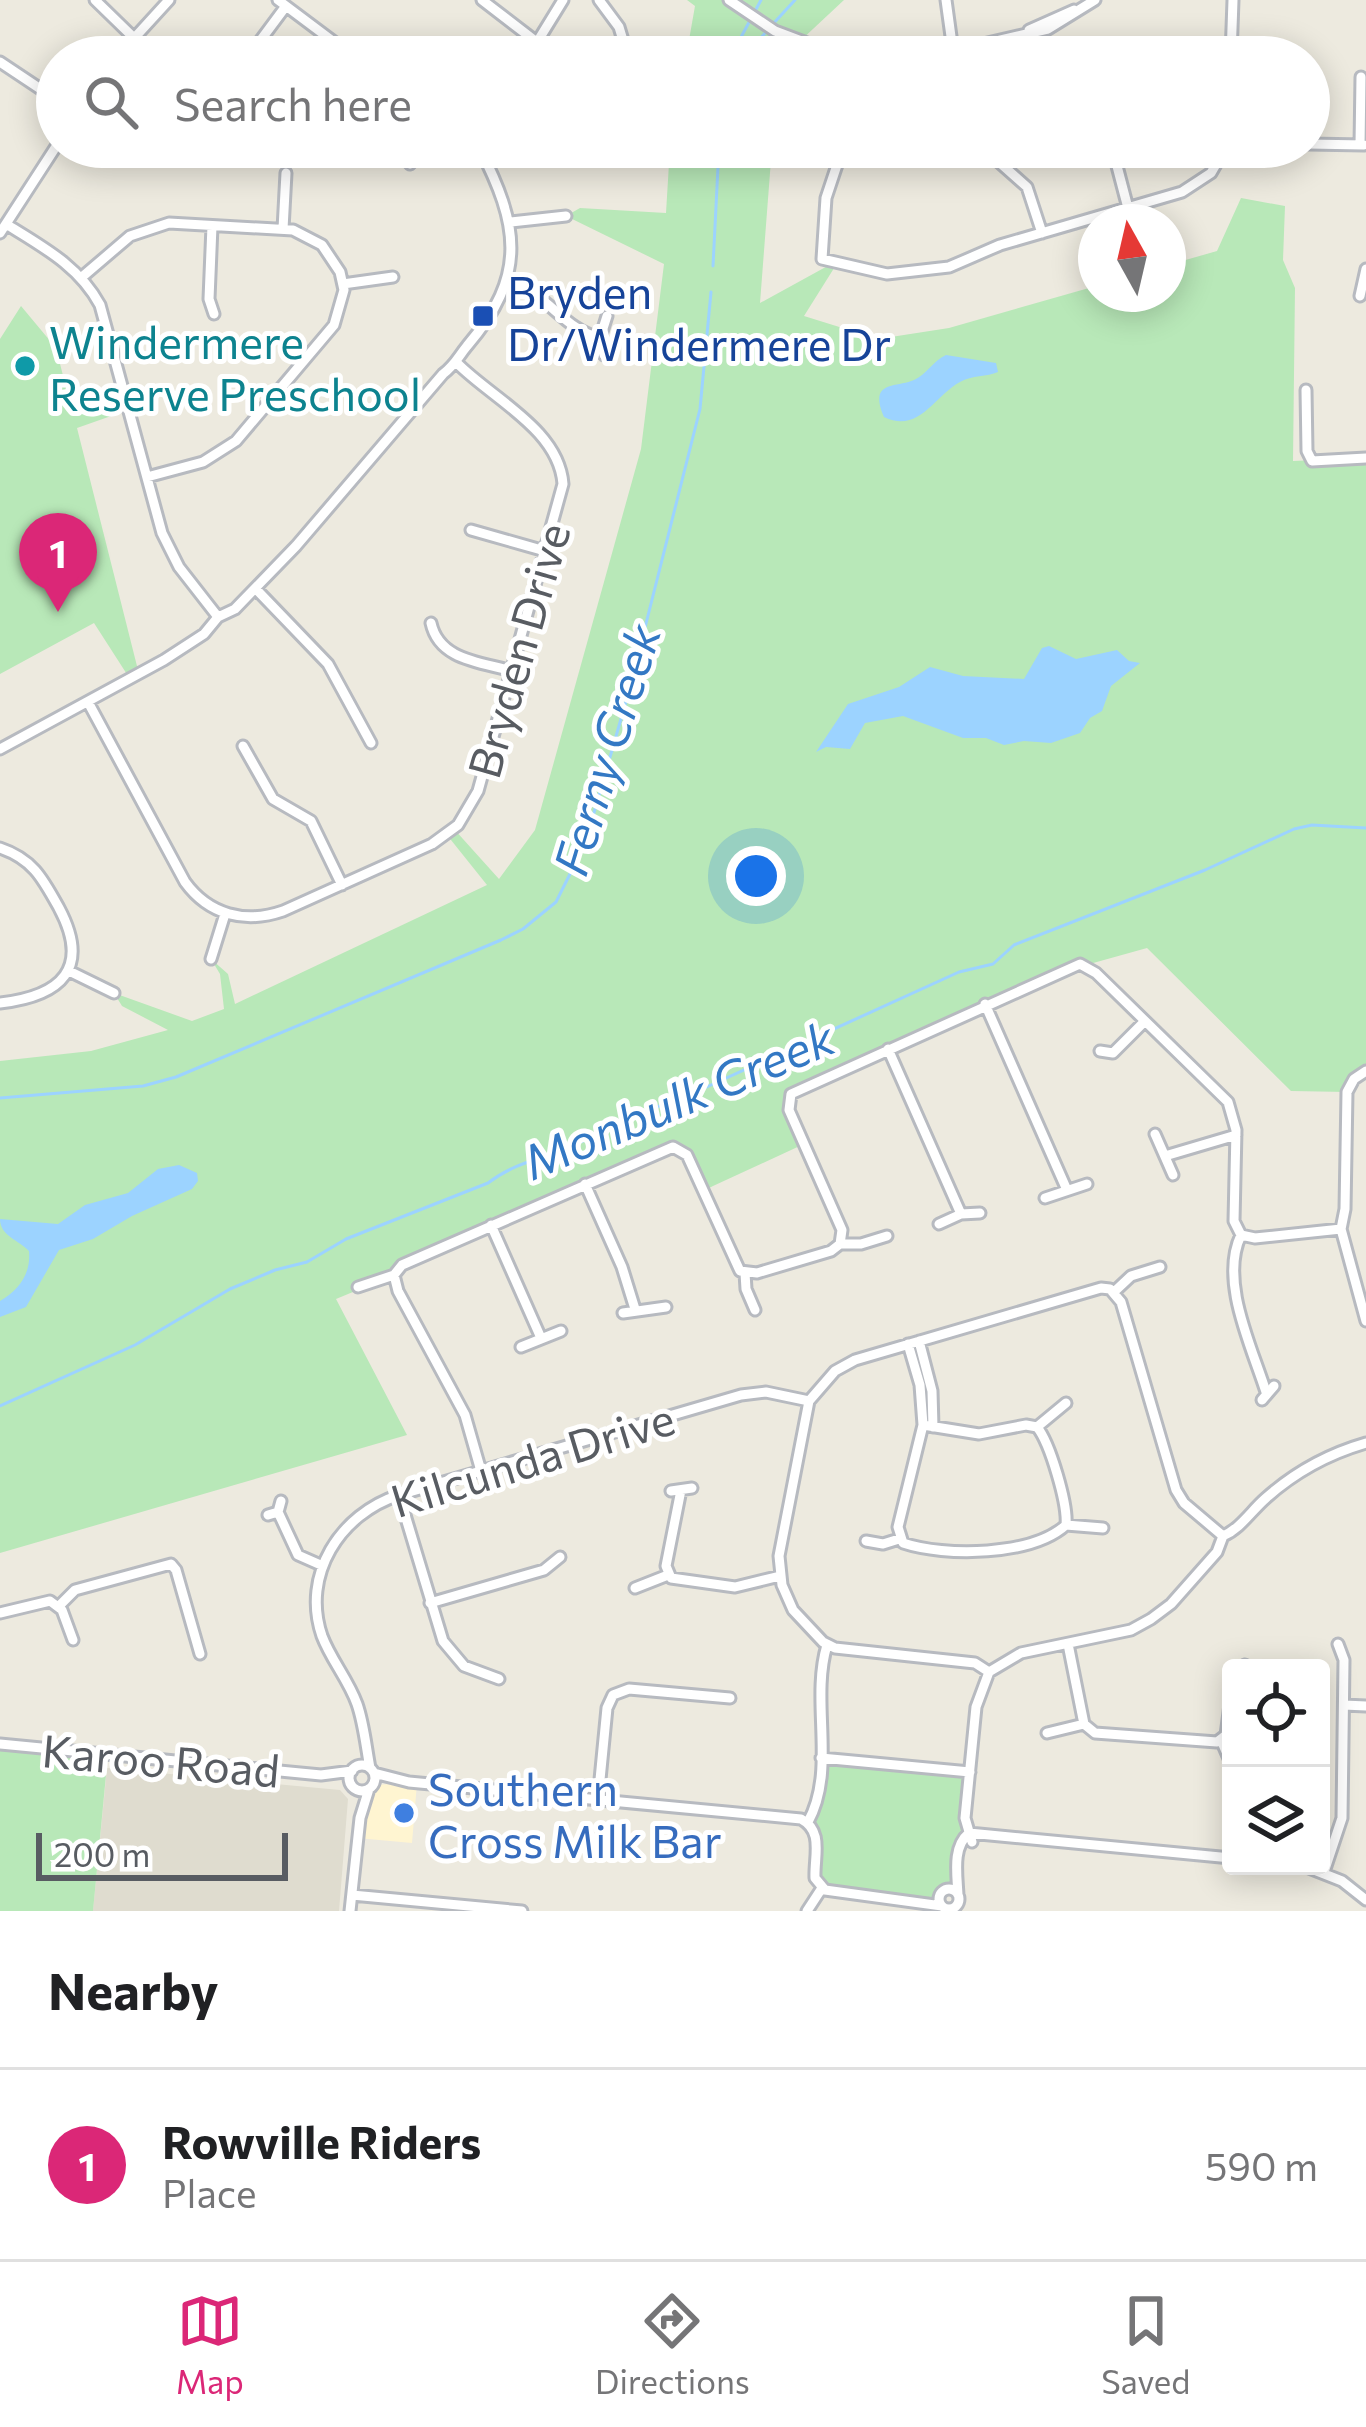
<!DOCTYPE html>
<html lang="en">
<head>
<meta charset="utf-8">
<style>
	:root { --surface:#fff; --page:#f2f2f2; --text:#202124; --muted:#757577; --line:#e0e0e0; --accent:#db2777 }
	body { margin:0; font-family:Commissioner,sans-serif; background:var(--page); color:var(--text) }
	.controls { position:absolute; right:36px; bottom:36px; display:grid; overflow:hidden; border-radius:12px; box-shadow:0 6px 30px #0003 }
	.controls button { width:108px; height:108px; display:grid; place-items:center; padding:0; border:0; border-bottom:3px solid var(--line); background:var(--surface); color:var(--text); font:60px sans-serif }
	.compass { position:absolute; left:1078px; top:204px; width:108px; height:108px; border-radius:50%; background:var(--surface); box-shadow:0 6px 30px #0003; rotate:352deg }
	.scale { position:absolute; left:36px; bottom:30px; width:252px; box-sizing:border-box; padding-left:12px; border:6px solid #585c62; border-top:0; font-size:33px; line-height:42px; white-space:nowrap; color:#585c62; -webkit-text-stroke:9px #fff; paint-order:stroke }
	.you { position:absolute; left:756px; top:876px; width:42px; height:42px; margin:-30px; border:9px solid #fff; border-radius:50%; background:#1a73e8; box-shadow:0 0 0 18px #1a73e833 }
	.badge { display:grid; place-items:center; width:78px; height:78px; border-radius:50%; background:var(--accent); color:#fff; font-size:39px; font-weight:700 }
	.pin { position:absolute; translate:-50% -99px; filter:drop-shadow(0 3px 6px #0008) }
	.pin::after { content:''; position:absolute; top:63px; width:42px; height:36px; background:inherit; clip-path:polygon(0 0,100% 0,50% 100%) }
	.list { margin:0; padding:0; list-style:none }
	h2 { display:flex; justify-content:space-between; align-items:center; height:156px; margin:0; padding:0 48px; font-size:51px }
	h2 small { font-size:39px; font-weight:400; color:var(--muted) }
	.list li { display:grid; grid-template-columns:78px 1fr auto; gap:36px; align-items:center; box-sizing:border-box; height:192px; padding:0 48px; border-top:3px solid var(--line) }
	.list b { display:block; font-size:45px; white-space:nowrap }
	.list p { margin:0; font-size:39px; white-space:nowrap; color:var(--muted) }
	.list em { font-size:39px; font-style:normal; color:var(--muted) }
	.icon { flex:none; width:66px; height:66px; fill:none; stroke:currentColor; stroke-width:2; stroke-linecap:round; stroke-linejoin:round }
	.map { position:relative; flex:none; width:1366px; height:1911px; overflow:hidden }
	.search { position:absolute; background:var(--surface); box-shadow:0 6px 30px #0003; left:36px; right:36px; top:36px; height:132px; display:flex; align-items:center; gap:30px; box-sizing:border-box; padding:0 42px; border-radius:66px; color:var(--muted); font-size:45px }
	.sheet { height:348px; background:var(--surface) }
	nav { display:flex; justify-content:space-around; align-items:center; box-sizing:border-box; height:168px; border-top:3px solid var(--line); background:var(--surface); font-size:33px; color:var(--muted) }
	nav a { display:grid; justify-items:center; gap:6px }
	nav .on { color:var(--accent) }
	.map>svg:first-child { display:block }
</style>
</head>
<body>
<div class="map">
<svg width="1366" height="1911" viewBox="0 0 1366 1911">
	<rect width="100%" height="100%" fill="#edeadf"/>
	<!-- commercial -->
	<path fill="#fff5d1" d="M417 1783 412 1843 357 1838 369 1789 373 1785Z"/>
	<!-- education -->
	<path fill="#dfdccf" d="M107 1768 340 1790 348 1799 339 1911H93Z"/>
	<!-- green -->
	<path fill="#b8e8b8" d="M687 0H844L783 57H686L695 6Z
		M670 147H772L760 303 833 263 836 265 804 316 878 339 949 328 1096 286V294H1168V265L1217 251 1241 198 1285 206 1283 260 1295 288 1293 461 1366 458V1071L1347 1092 1291 1091 1147 948 1086 965 788 1098 804 1144 713 1186 703 1191 679 1148 403 1265 394 1275 336 1299 407 1435 0 1553V1061L91 1051 168 1030 122 1006 114 993 192 1021 224 1009 220 974 211 959 228 974 235 1004 487 885 447 835 454 829 499 879 535 830 641 449 664 264 566 216 580 208 666 213Z
		M21 306 56 348 72 411 129 403 131 409 77 428 139 674 130 679 94 623 0 674V339Z
		M0 1744 108 1754 93 1911H0Z
		M821 1758 970 1772C968 1800 967 1884 940 1897 914 1909 846 1889 818 1884L816 1839 808 1822Z"/>
	<!-- water -->
	<path fill="#9cd3ff" d="M946 355 996 363 998 372C987 377 972 375 960 382 934 396 919 434 884 417 868 380 896 388 914 380 927 374 933 361 946 355Z
		M1049 646 1076 659 1117 650 1129 661 1140 663 1111 686 1102 711 1090 718 1080 733 1051 743 1024 741 1004 745 986 738H963L903 716 865 723 850 749 826 747 816 752 848 704 899 687 930 667 963 676 1024 679 1042 648Z
		M179 1165 197 1173 198 1181 192 1189 132 1216 93 1239 59 1250 26 1307 0 1317V1301C19 1290 31 1274 29 1251 19 1240 0 1236 0 1219L58 1224 85 1205 128 1193 158 1169Z"/>
	<g fill="none" stroke-linecap="round" stroke-linejoin="round">
		<!-- stream -->
		<path stroke="#9cd3ff" stroke-width="3" d="M772 25 795 0
			M736 57 740 39 761 0
			M744 57 766 32
			M713 266 719 147
			M0 1098 143 1086 176 1077 501 940 523 929 556 902 585 844 629 691 700 409 711 292
			M0 1406 135 1345 230 1289 275 1270 307 1262 346 1239 488 1183C511 1165 538 1159 565 1149 604 1133 638 1111 678 1100L959 972 993 964 1014 945 1205 870 1294 829 1312 825 1366 828"/>
		<!-- street casing -->
		<g stroke="#b7bac0" stroke-width="15">
			<path id="street" d="M95 0 133 37
				M278 0 354 57
				M482 0 538 43
				M599 0 619 27 628 57
				M729 0 775 31 844 57
				M946 0 953 51
				M1029 30 1074 10
				M830 45 856 53 884 52
				M117 57 169 0
				M248 57 286 6
				M528 57 563 0
				M878 57 953 51 1048 29 1095 0
				M1231 57 1233 0
				M0 62 57 100
				M1309 144 1364 145
				M1360 145 1361 77
				M465 147 482 158
				M843 147 826 198 822 259 887 274 949 267 1000 245 1182 192 1211 173 1226 147
				M1112 147 1128 208
				M992 156 1027 187 1042 233
				M410 164 423 147
				M511 222 566 216
				M6 224C43 247 79 266 100 305L162 533 179 567 218 617
				M212 226 209 299 214 314
				M283 229 286 173
				M0 233 57 145
				M82 277 130 236 169 223 293 230 322 245 340 272 344 290 334 325 236 441 203 462 147 477
				M507 281C549 293 562 329 600 338
				M343 284 393 277
				M1360 296 1366 269
				M604 355 600 338 607 316
				M1306 390 1307 451 1312 461 1366 458
				M471 530 545 551
				M256 589 328 664 371 743
				M431 623C439 660 480 662 512 671
				M88 702 185 882C209 915 245 924 283 911L432 844 458 825 478 791 563 484C559 430 493 399 458 364
				M243 746 273 799 311 821 342 885
				M0 749 164 660 204 634 218 617 235 609 296 546 443 374C455 365 458 357 467 346 528 275 519 225 479 147
				M0 848C33 859 43 879 59 908 91 968 62 996 0 1003
				M211 959 225 914
				M69 971 114 993
				M985 1004 1067 1190
				M888 1049 961 1214
				M1100 1051 1113 1053 1145 1021
				M1366 1071 1354 1079 1347 1092 1345 1209 1341 1229 1366 1321
				M1155 1134 1173 1175
				M1165 1156 1236 1135
				M585 1184 622 1267 635 1309
				M1045 1198 1087 1184
				M939 1224 961 1214 980 1213
				M491 1225 541 1338
				M1241 1235C1219 1281 1252 1347 1266 1392
				M840 1244H861L887 1236
				M745 1273 746 1289 755 1310
				M394 1275 398 1291 465 1415 481 1471
				M358 1287 394 1275 402 1265 673 1147 687 1155 740 1271 757 1273 831 1251 840 1244 842 1230 789 1110 791 1094 1080 964 1096 973 1228 1102 1236 1130 1234 1221 1241 1235 1255 1238 1341 1229
				M1115 1291 1131 1276 1160 1267
				M623 1313 666 1307
				M919 1341 932 1391 933 1427
				M908 1344 920 1385 923 1425 898 1527 903 1543C945 1557 1032 1556 1066 1525L1103 1528
				M521 1347 561 1331
				M1262 1400 1274 1386
				M923 1425 979 1434 1026 1425 1037 1427C1050 1443 1068 1504 1066 1525
				M1037 1427 1066 1403
				M681 1490 666 1566 671 1578 735 1587 780 1576
				M671 1491 692 1488
				M399 1495 443 1641 464 1666 499 1679
				M278 1512 298 1555 323 1566
				M268 1515 278 1512 281 1501
				M866 1541 883 1544 899 1539
				M635 1588 668 1575
				M430 1603 544 1570 560 1557
				M59 1606 75 1590 171 1564 176 1570 200 1654
				M0 1613 50 1601 62 1610 73 1640
				M1068 1644 1084 1724 1095 1733 1217 1742 1226 1735 1231 1697
				M1245 1665 1249 1668
				M989 1672 975 1663 835 1648 823 1642 793 1610 782 1585 779 1556 809 1401 835 1371 855 1360 1101 1288 1110 1289 1121 1302 1176 1490 1184 1503 1223 1536
				M1344 1705 1366 1706
				M1047 1733 1084 1724
				M1221 1740 1231 1763
				M0 1744 321 1775 352 1771
				M821 1758 970 1772
				M349 1778a13 13 0 1 1 26 0a13 13 0 1 1-26 0Z
				M370 1768C366 1747 364 1724 357 1704 348 1679 331 1660 322 1636 301 1575 340 1514 399 1495L741 1395 766 1392 809 1401
				M374 1773 409 1782 801 1819C824 1831 814 1856 815 1878L825 1890 942 1906
				M598 1800 607 1708 613 1695 629 1689 730 1698
				M808 1822C837 1769 810 1702 827 1645
				M969 1833 1231 1858
				M972 1842 965 1818 976 1707 989 1672 1021 1653 1131 1630 1151 1619 1171 1604 1217 1552 1223 1536C1241 1528 1251 1511 1266 1498 1295 1472 1328 1454 1366 1443
				M1304 1866 1342 1881 1366 1900
				M1324 1872 1342 1818 1344 1660 1338 1644
				M939 1899a10 10 0 1 1 20 0a10 10 0 1 1-20 0Z
				M352 1895 522 1911
				M958 1895C957 1874 952 1847 969 1833
				M350 1911 360 1818 369 1789
				M807 1911 822 1888"/>
		</g>
		<!-- street -->
		<use href="#street" stroke="#fff" stroke-width="9"/>
	</g>
	<!-- markers -->
	<rect fill="#1a4fb4" stroke="#fff" stroke-width="4.5" x="471" y="304" width="24" height="24" rx="6"/>
	<circle fill="#0f9aa8" stroke="#fff" stroke-width="4.5" cx="25" cy="366" r="12"/>
	<circle fill="#3f7fe0" stroke="#fff" stroke-width="4.5" cx="404" cy="1813" r="12"/>
	<g text-anchor="middle" dominant-baseline="central" stroke-width="10" stroke-linejoin="round" paint-order="stroke">
		<!-- transit labels -->
		<g font-size="45" fill="#164399" stroke="#fff" text-anchor="start">
			<text x="507" y="290">Bryden<tspan x="507" dy="52">Dr/Windermere Dr</tspan></text>
		</g>
		<!-- culture labels -->
		<g font-size="45" fill="#0d838f" stroke="#fff" text-anchor="start">
			<text x="49" y="340">Windermere<tspan x="49" dy="52">Reserve Preschool</tspan></text>
		</g>
		<!-- street labels -->
		<g font-size="45" fill="#585c62" stroke="#fff">
			<text transform="translate(517 650) rotate(-74)">Bryden Drive</text>
			<text transform="translate(532 1458) rotate(-17)">Kilcunda Drive</text>
			<text transform="translate(161 1759) rotate(5)">Karoo Road</text>
		</g>
		<!-- shop labels -->
		<g font-size="45" fill="#366cbe" stroke="#fff" text-anchor="start">
			<text x="428" y="1787">Southern<tspan x="428" dy="52">Cross Milk Bar</tspan></text>
		</g>
		<!-- water labels -->
		<g font-size="48" font-style="italic" fill="#3378c4" stroke="#fff">
			<text transform="translate(605 749) rotate(-73)">Ferny Creek</text>
			<text transform="translate(678 1098) rotate(-23)">Monbulk Creek</text>
		</g>
	</g>
</svg>
<div class="controls">
<button><svg class="icon" aria-label="locate" viewBox="0 0 24 24"><circle cx="12" cy="12" r="6"/><path d="M12 2v4M12 18v4M2 12h4M18 12h4"/></svg></button>
<button><svg class="icon" aria-label="layers" viewBox="0 0 24 24"><path d="M12 4l9 5-9 5-9-5zM3 14l9 5 9-5"/></svg></button>
</div>
<svg class="compass" viewBox="-18 -18 36 36"><path d="M0-13l5 13h-10z" fill="#e53935"/><path d="M0 13l5-13h-10z" fill="#757577"/></svg>
<div class="scale">200 m</div>
<div class="you"></div>
<div class="pin badge" style="left:58px;top:612px">1</div>
<div class="search"><svg class="icon" aria-label="search" viewBox="0 0 24 24"><circle cx="10" cy="10" r="6"/><path d="M15 15l6 6"/></svg>Search here</div>
</div>
<section class="sheet">
<h2>Nearby<small></small></h2>
<ul class="list">
<li><span class="badge">1</span><div><b>Rowville Riders</b><p>Place</p></div><em>590 m</em></li>
</ul>
</section>
<nav>
<a class="on"><svg class="icon" aria-label="map" viewBox="0 0 24 24"><path d="M3 6l6-2 6 2 6-2v14l-6 2-6-2-6 2zM9 4v14M15 6v14"/></svg>Map</a>
<a><svg class="icon" aria-label="directions" viewBox="0 0 24 24"><path d="M12 3l9 9-9 9-9-9zM9 14v-3h6M13 9l2 2-2 2"/></svg>Directions</a>
<a><svg class="icon" aria-label="saved" viewBox="0 0 24 24"><path d="M7 4h10v16l-5-4-5 4z"/></svg>Saved</a>
</nav>
</body>
</html>
